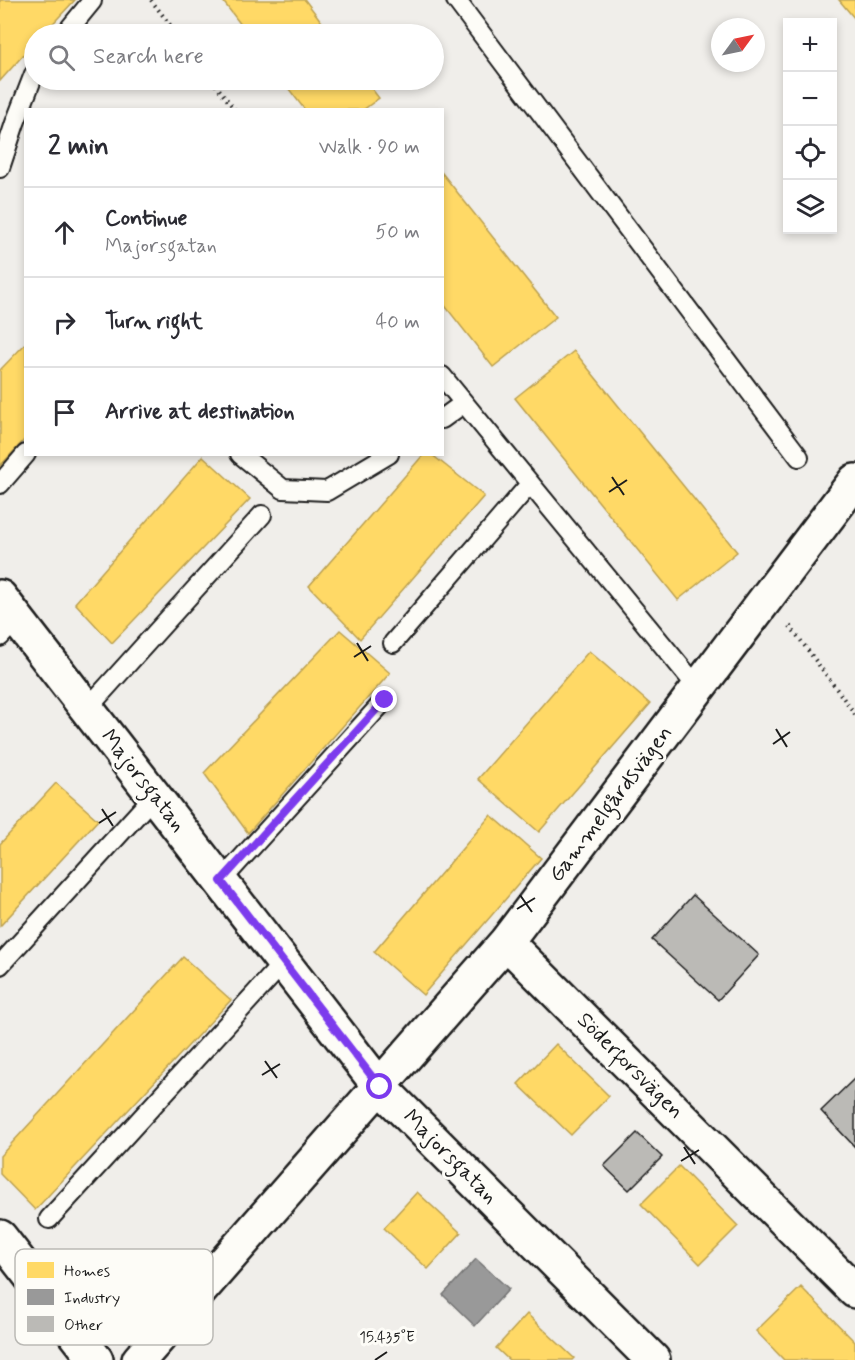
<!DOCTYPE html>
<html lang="en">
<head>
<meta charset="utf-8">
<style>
	:root { --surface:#fff; --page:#f7f7f7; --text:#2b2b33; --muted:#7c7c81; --line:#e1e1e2 }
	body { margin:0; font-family:Mynerve,sans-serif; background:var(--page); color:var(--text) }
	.controls { position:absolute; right:18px; top:18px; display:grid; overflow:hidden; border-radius:0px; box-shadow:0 3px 9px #0003 }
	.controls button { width:54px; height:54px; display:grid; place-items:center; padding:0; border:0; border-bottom:2px solid var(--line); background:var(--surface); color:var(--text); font:30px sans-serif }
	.compass { position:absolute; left:711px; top:18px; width:54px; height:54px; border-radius:50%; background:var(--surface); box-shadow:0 3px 9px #0003; rotate:57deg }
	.stop { position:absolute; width:18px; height:18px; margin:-14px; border:4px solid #7c3aed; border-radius:50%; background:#fff }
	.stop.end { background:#7c3aed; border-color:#fff; box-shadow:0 2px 6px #0008 }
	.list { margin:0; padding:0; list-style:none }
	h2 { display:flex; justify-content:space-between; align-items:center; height:78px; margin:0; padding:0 24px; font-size:26px }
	h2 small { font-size:20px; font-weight:400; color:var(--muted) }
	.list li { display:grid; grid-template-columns:39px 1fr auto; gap:18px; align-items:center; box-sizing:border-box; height:90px; padding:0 24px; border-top:2px solid var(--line) }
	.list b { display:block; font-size:22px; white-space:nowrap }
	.list p { margin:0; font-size:20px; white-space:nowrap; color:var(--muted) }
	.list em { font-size:20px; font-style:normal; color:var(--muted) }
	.icon { flex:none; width:33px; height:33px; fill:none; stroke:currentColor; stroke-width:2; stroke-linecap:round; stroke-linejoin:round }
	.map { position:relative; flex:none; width:855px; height:1360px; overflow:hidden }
	.search { position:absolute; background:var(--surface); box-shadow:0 3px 9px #0003; left:24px; top:24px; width:420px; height:66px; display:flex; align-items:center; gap:15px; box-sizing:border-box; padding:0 21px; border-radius:33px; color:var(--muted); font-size:22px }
	.panel { position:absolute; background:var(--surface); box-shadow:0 3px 9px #0003; left:24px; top:108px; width:420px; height:348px; border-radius:0px }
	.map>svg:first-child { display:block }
</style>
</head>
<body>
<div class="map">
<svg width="855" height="1360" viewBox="0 0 855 1360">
	<rect width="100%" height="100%" fill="#f0eeea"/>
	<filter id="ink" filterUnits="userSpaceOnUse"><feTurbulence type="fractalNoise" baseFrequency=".0167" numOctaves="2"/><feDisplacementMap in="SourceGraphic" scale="12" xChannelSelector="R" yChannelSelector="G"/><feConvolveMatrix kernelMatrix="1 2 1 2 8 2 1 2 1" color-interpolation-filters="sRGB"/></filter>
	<g filter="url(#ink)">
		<!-- homes -->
		<path fill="#ffd966" stroke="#bba050" stroke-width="1.5" d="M0 0H75L43 34H34V43L0 81Z
			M222 0H305L331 34H248Z
			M839 0H855V19Z
			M282 80H365L379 98 363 110H305Z
			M442 173 556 317 493 367 442 302Z
			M26 343V438L0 466V370Z
			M574 351 737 552 678 600 515 398Z
			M424 454H431L484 496 360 639 309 586Z
			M203 456 250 499 112 643 75 603Z
			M340 630 390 673 248 833 204 773Z
			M589 651 650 704 539 832 478 779Z
			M56 783 98 820 0 926V844Z
			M491 815 541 858 423 995 374 952Z
			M183 957 231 1000 35 1210 0 1174V1156Z
			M556 1044 609 1096 571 1135 518 1084Z
			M679 1166 738 1226 700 1264 641 1204Z
			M417 1192 461 1233 428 1269 384 1228Z
			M801 1287 855 1342V1360H784L756 1331Z
			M527 1314 574 1358 572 1360H509L496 1348Z"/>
		<!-- industry -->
		<path fill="#999" stroke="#747474" stroke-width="1.5" d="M476 1259 509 1289 475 1326 443 1295Z"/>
		<!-- building -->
		<path fill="#bbbab6" stroke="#1c1c1c" stroke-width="1.5" d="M693 895 759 955 718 1000 652 940Z
			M855 1078V1147L821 1111Z
			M637 1133 662 1157 629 1190 604 1166Z"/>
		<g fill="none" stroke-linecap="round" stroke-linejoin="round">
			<!-- lane casing -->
			<g stroke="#1c1c1c" stroke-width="22">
				<path id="lane" d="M456 0 799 457
					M65 34 92 1
					M0 168 15 123 34 74
					M442 376 698 688
					M442 419 464 403
					M240 454 283 489 327 491 389 454
					M0 484 26 454
					M0 637 17 618
					M393 643 530 484
					M87 709 262 515
					M221 881 385 700
					M0 965 155 795
					M49 1219 284 962"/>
			</g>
			<!-- street casing -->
			<g stroke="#1c1c1c" stroke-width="38">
				<path id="street" d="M0 597 380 1087 653 1360
					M506 942 855 1291
					M0 1237 96 1360
					M139 1360 506 942 855 481"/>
			</g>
			<!-- path -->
			<path stroke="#1c1c1c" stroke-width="4" stroke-dasharray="1.5 4.5" stroke-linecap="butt" d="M151 0 177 34
				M212 80 235 110
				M790 626 855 714"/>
			<!-- lane -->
			<use href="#lane" stroke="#fdfcf7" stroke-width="18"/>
			<!-- street -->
			<use href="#street" stroke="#fdfcf7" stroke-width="33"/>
		</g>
	</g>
	<g fill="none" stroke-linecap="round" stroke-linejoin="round" filter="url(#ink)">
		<!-- route -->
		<path stroke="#7c3aed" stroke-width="8" d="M380 1087 221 881 385 700"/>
	</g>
	<!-- ticks -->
	<path fill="none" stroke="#1c1c1c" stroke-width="2" d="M612 477 624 495M609 492 627 480M357 643 368 661M354 657 371 646M776 729 787 747M773 744 790 732M102 809 113 826M99 823 116 812M520 895 532 912M517 909 535 898M265 1061 277 1078M262 1075 280 1064M684 1147 695 1164M681 1161 699 1150M375 1360 387 1352"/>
	<g text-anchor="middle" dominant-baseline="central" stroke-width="6" stroke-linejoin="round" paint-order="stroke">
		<!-- street labels -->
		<g font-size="22" fill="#1c1c1c" stroke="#fdfcf7">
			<text transform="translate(143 781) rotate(52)">Majorsgatan</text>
			<text transform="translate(611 804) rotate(-53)">Gammelgårdsvägen</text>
			<text transform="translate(630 1066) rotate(45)">Söderforsvägen</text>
			<text transform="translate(450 1157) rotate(45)">Majorsgatan</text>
		</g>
	</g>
	<!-- legend -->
	<rect x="15" y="1249" width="198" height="96" rx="9" fill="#fdfcf7" stroke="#bab9b5" stroke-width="1.5"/>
	<rect x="27" y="1262" width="27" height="16" fill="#ffd966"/>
	<rect x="27" y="1289" width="27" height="16" fill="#999"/>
	<rect x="27" y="1316" width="27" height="16" fill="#bbbab6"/>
	<g font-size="16" fill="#1c1c1c">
		<text x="64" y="1276">Homes</text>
		<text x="64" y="1303">Industry</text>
		<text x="64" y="1330">Other</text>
	</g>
	<g font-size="15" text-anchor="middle" fill="#1c1c1c" stroke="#fdfcf7" stroke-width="6" stroke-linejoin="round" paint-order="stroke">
		<text x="387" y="1342">15.435°E</text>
	</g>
</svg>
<div class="controls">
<button>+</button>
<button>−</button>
<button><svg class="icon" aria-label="locate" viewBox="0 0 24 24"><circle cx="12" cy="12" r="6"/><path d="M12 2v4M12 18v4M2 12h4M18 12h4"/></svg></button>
<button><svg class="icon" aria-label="layers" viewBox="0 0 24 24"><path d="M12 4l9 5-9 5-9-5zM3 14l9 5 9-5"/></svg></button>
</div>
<svg class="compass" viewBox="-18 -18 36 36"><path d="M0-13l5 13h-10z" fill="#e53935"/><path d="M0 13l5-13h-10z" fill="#7c7c81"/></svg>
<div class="stop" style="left:380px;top:1087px"></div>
<div class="stop end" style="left:385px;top:700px"></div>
<div class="search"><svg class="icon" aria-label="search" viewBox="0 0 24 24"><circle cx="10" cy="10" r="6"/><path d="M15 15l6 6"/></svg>Search here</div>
<section class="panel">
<h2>2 min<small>Walk · 90 m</small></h2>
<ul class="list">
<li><svg class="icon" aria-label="ahead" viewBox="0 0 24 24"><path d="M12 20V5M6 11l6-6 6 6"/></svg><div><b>Continue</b><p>Majorsgatan</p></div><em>50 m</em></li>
<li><svg class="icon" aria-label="right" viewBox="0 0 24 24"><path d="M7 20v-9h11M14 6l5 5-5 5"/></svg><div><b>Turn right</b></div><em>40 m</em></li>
<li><svg class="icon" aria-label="arrive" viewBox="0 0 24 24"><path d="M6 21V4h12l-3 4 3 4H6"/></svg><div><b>Arrive at destination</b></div></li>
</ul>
</section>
</div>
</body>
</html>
